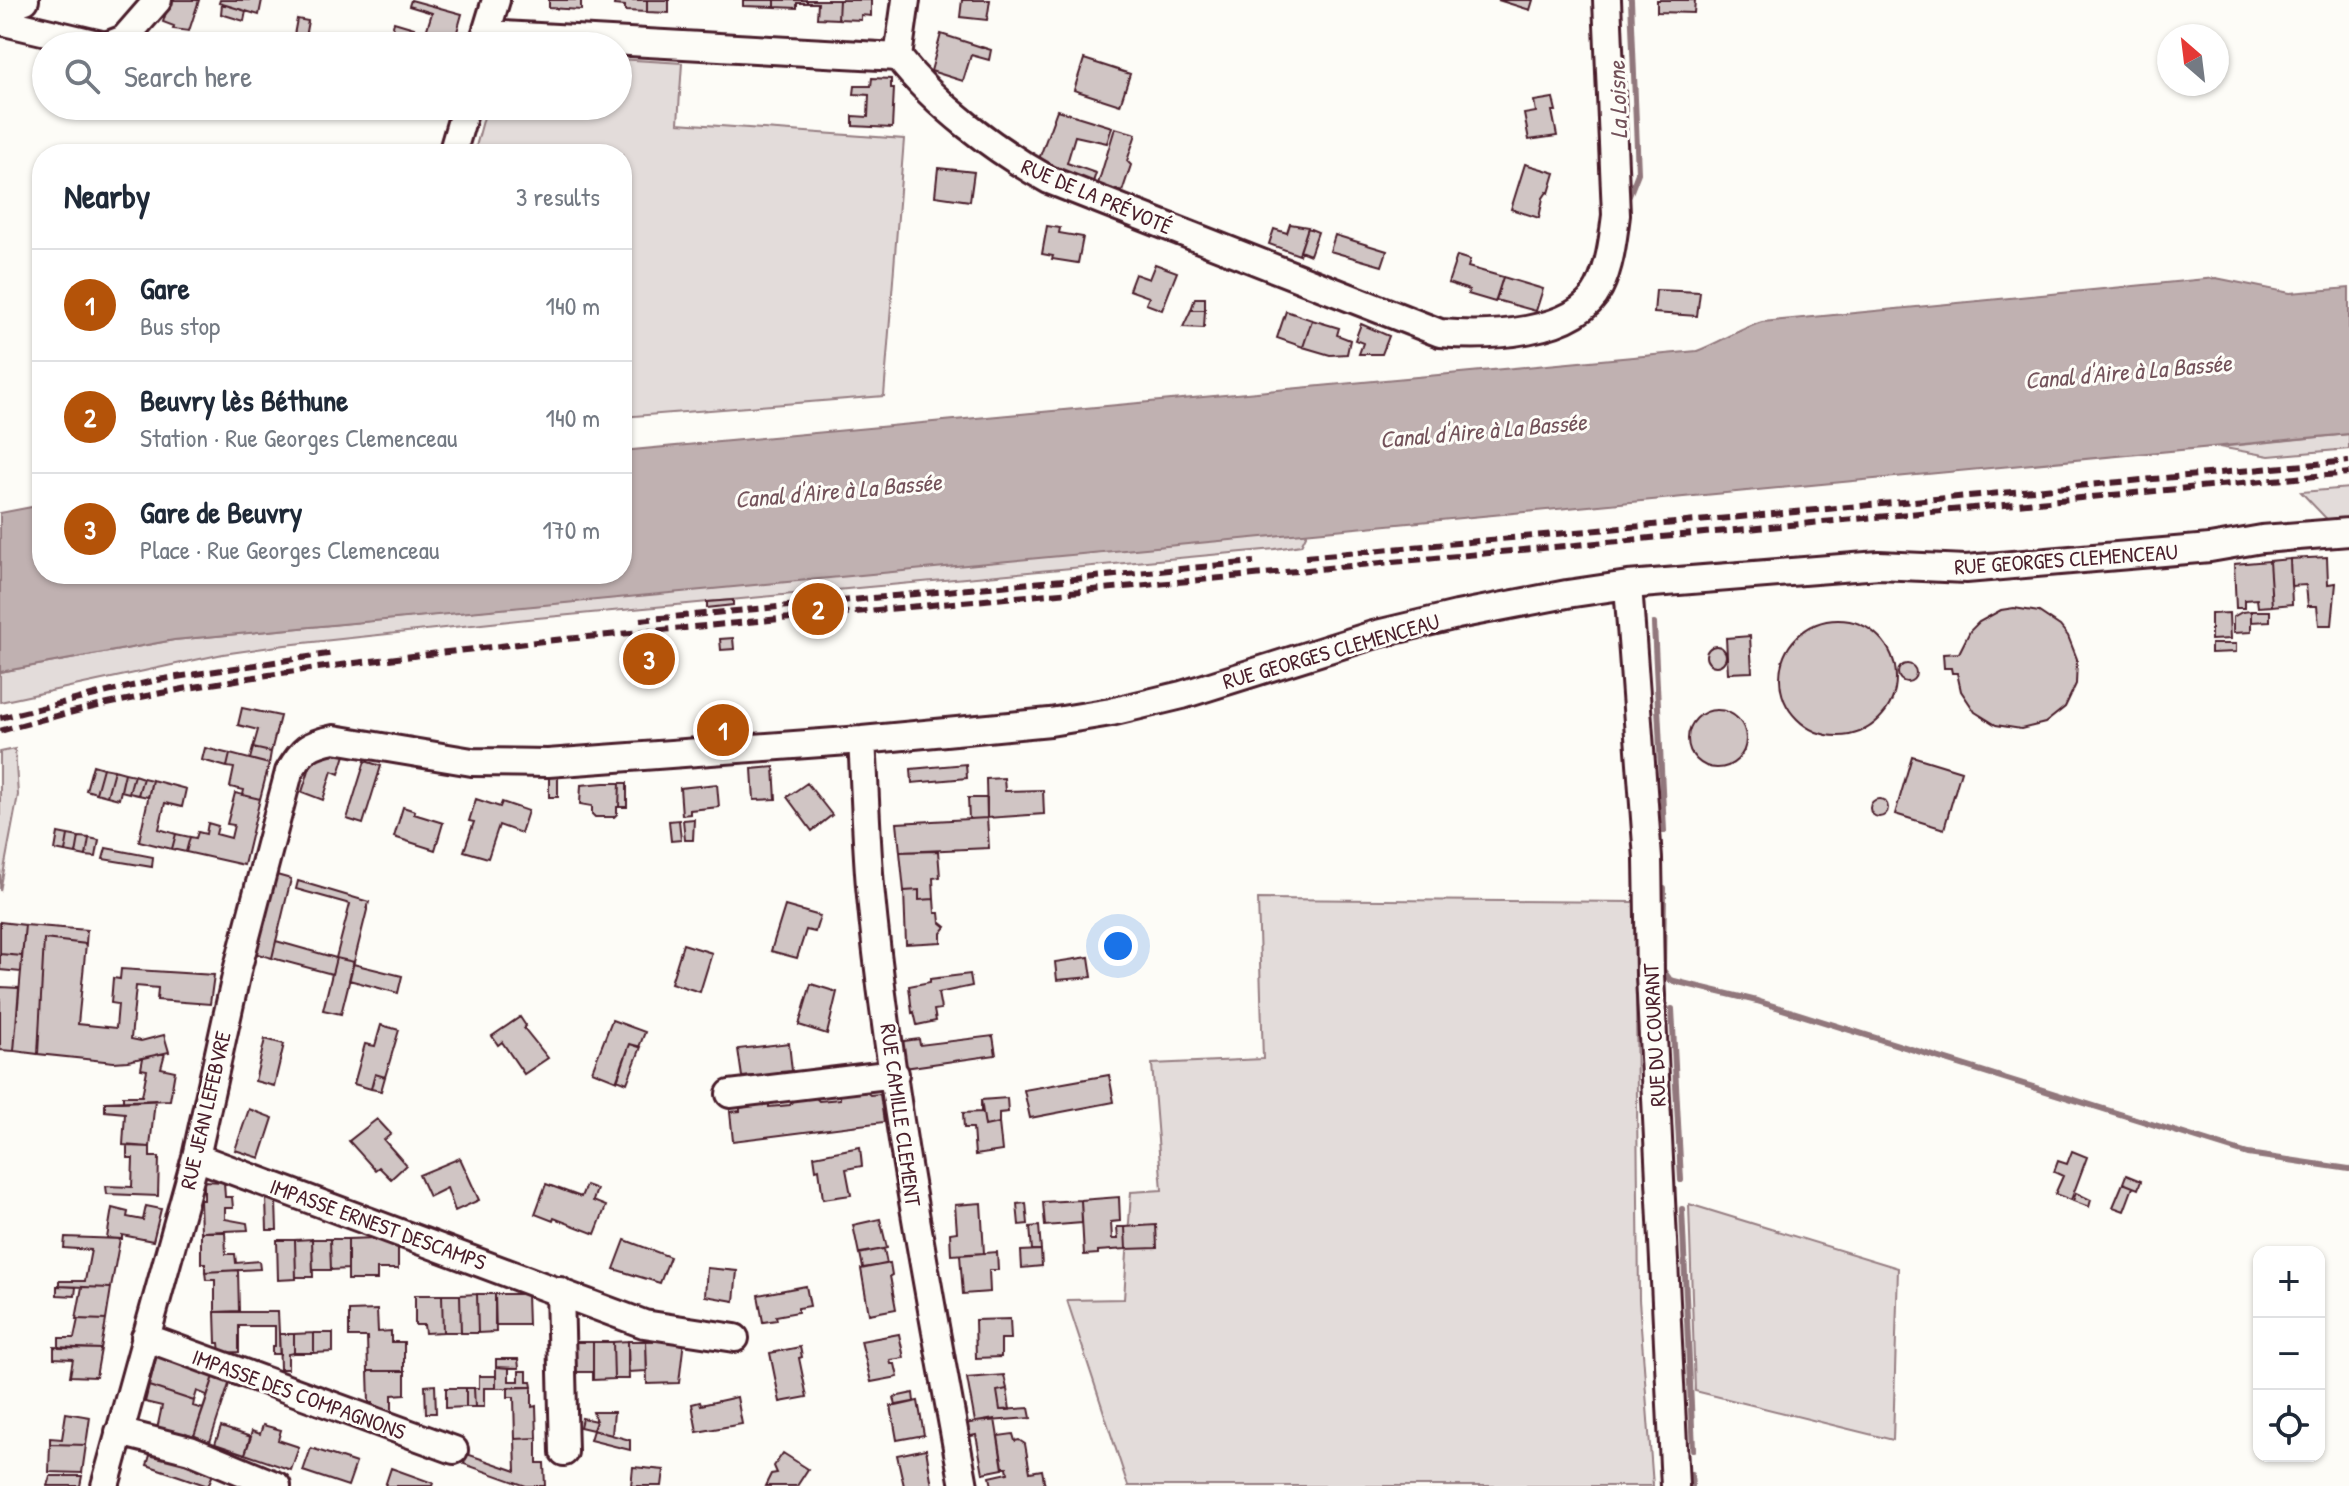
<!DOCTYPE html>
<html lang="en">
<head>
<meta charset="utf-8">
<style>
	:root { --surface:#fff; --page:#f6f6f7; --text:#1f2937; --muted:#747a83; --line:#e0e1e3; --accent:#b45309 }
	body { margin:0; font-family:"Patrick Hand",sans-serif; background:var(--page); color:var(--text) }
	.controls { position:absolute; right:24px; bottom:24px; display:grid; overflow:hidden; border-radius:16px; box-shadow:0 2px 6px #0004 }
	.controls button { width:72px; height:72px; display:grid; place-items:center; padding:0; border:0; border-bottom:2px solid var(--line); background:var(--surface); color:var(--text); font:40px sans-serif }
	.compass { position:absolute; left:2157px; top:24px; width:72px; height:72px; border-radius:50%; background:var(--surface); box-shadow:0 2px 6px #0004; rotate:332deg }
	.you { position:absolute; left:1118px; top:946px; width:28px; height:28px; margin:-20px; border:6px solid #fff; border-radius:50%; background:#1a73e8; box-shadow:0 0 0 12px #1a73e833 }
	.badge { display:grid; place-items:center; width:52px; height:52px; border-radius:50%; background:var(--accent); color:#fff; font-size:26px; font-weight:700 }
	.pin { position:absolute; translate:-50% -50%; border:4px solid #fff; box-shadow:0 2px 8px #0006 }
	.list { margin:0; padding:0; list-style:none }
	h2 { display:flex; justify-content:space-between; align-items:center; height:104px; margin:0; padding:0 32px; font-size:34px }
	h2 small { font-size:26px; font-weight:400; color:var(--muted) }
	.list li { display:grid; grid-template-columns:52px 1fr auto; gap:24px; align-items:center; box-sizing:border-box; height:112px; padding:0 32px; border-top:2px solid var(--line) }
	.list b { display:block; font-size:30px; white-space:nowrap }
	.list p { margin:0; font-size:26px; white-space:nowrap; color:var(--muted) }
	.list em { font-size:26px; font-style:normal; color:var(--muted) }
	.icon { flex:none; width:44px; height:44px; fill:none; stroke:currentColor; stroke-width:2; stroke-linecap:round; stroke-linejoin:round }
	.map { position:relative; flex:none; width:2349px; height:1486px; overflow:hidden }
	.search { position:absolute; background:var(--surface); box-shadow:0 2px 6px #0004; left:32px; top:32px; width:600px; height:88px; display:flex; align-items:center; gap:20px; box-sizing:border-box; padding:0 28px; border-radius:44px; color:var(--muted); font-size:30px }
	.panel { position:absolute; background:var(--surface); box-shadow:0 2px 6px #0004; left:32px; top:144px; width:600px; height:440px; border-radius:32px }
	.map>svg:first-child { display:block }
</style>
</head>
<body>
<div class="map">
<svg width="2349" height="1486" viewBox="0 0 2349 1486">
	<rect width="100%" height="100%" fill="#fdfcf7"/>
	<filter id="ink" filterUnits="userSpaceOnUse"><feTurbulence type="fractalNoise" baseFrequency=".0125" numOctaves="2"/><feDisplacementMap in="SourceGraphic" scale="16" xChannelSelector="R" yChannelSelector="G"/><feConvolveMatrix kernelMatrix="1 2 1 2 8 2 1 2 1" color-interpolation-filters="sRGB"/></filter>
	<g filter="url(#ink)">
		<!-- green -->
		<path fill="#e3dcda" stroke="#967e82" stroke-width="2" d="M618 59 682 63 678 123 904 139 884 396 622 417V154H474L487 106H618Z
			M2349 434V449L2269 456 2219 447Z
			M2349 488V532L2340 533 2301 492Z
			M1308 531 1301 545 1275 549 537 618 285 645 223 654 0 702V672L174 640Z
			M15 749 18 795 0 891V752Z
			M1258 899 1635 902 1639 1300 1653 1486H1128L1067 1300 1124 1299 1131 1192 1162 1190 1152 1064 1263 1059Z
			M1689 1204 1898 1268 1893 1440 1695 1391Z"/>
		<!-- water -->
		<path fill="#c0b1b1" stroke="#91777b" stroke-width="2" d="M2216 278 2290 293 2349 288V434L174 640 0 672V513L42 505V574H622V451L1697 351C1719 343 1739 329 1762 322Z"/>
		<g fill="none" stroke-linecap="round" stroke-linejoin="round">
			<!-- stream -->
			<path stroke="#91777b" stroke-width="6" d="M1629 196 1638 173 1631 0
				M1654 624 1664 831
				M1664 888 1663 970 1670 980 1757 1001 2248 1154 2349 1169
				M1672 1009 1681 1180
				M1682 1209 1693 1449
				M1691 1474 1692 1486"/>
		</g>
		<!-- building -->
		<path fill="#d0c5c4" stroke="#4a1f2b" stroke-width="2" d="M170 0H199L189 31 173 29 174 26 163 22Z
			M220 0H262L259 15 219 3Z
			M411 0 462 14 453 46H417L418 41 391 35 394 22 414 28 413 32 425 35 432 13 409 6Z
			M549 0H581V10L549 8Z
			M615 0H647V12L625 11V6L614 5Z
			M647 0H669V13L647 12Z
			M743 0H775V7L743 6Z
			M775 0H807V3H797V8L775 7Z
			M807 0H839L838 19 817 18 818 3H807Z
			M839 0H871V16L861 15V20L838 19Z
			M962 0H990L987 20 960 17Z
			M1498 0H1533L1530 10Z
			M1657 0H1695L1694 13 1657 12Z
			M222 4 246 11 244 21 221 14Z
			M297 19 308 21 305 37 294 35Z
			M941 34 991 50 989 60 971 55 963 81 931 71Z
			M1084 59 1130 74 1120 105 1074 90Z
			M872 78 891 79V88H894L892 128 853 126V116L868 117 869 95 854 94 855 86H871Z
			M1553 98 1556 111H1552L1557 136 1529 140 1524 114 1536 112 1534 101Z
			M1057 110 1112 127 1107 143 1075 136 1067 163 1096 173 1093 182 1038 162Z
			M1115 128 1136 134 1127 161 1131 165 1122 192 1098 184Z
			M1525 164 1555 173 1549 193 1547 192 1543 198 1539 218 1511 209Z
			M938 168 974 172 970 201 935 196Z
			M1290 224 1308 227 1299 255 1269 244 1274 229 1287 233Z
			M1047 226 1060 228 1059 233 1083 237 1078 263 1052 259 1053 256 1042 254Z
			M1308 228 1318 232 1310 255 1300 251Z
			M1335 235 1387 251 1382 266 1330 251Z
			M1457 256 1470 260 1468 267 1503 277 1495 302 1468 294 1469 290 1448 283Z
			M1155 264 1177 272 1162 310 1146 304 1149 297 1129 290 1135 274 1149 279Z
			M1503 277 1543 289 1536 311 1496 300Z
			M1656 290 1700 292 1697 316 1654 313Z
			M1195 298H1205V310H1191Z
			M1191 310H1205L1204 328 1183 327Z
			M1286 311 1312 320 1303 347 1277 338Z
			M1312 320 1339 328 1337 335 1350 340 1347 354 1330 355 1303 347Z
			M1361 324 1389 336 1382 354H1359L1363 343 1355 340Z
			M2327 557 2328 584 2336 583 2332 625H2319L2317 606H2308L2306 585 2291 586 2290 559Z
			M2290 559 2292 604 2272 606 2269 561Z
			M2269 561 2272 606 2258 607 2257 599 2244 600V608H2236L2234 564Z
			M733 600V605L707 608V602Z
			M2014 608 2039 612 2060 626 2068 636 2077 659 2076 684 2065 707 2045 723 2021 729 1996 725 1975 712 1961 691 1957 673H1952L1951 668H1944L1943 654 1959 653 1970 631 1979 622 2001 610Z
			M2251 611H2270V621L2251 622Z
			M2251 611V632L2233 633V617L2242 612Z
			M2229 613 2230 639 2211 640V614Z
			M1780 678a58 58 0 1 1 116 0a58 58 0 1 1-116 0Z
			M1750 636 1752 672 1728 673 1726 638Z
			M733 638 734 649 721 650 720 639Z
			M2211 644H2236V652L2211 653Z
			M1706 656a10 10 0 1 1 20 0a10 10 0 1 1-20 0Z
			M656 653 657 663 642 665 641 655Z
			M1898 673a9 9 0 1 1 18 0a9 9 0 1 1-18 0Z
			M242 708 280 716 271 752 253 748 258 730 238 725Z
			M1688 739a29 29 0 1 1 58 0a29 29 0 1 1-58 0Z
			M205 748 230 754 227 767 202 760Z
			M253 748 271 752 269 764 250 759Z
			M334 751 345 755 339 774 332 771 323 800 302 792 312 761Z
			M230 754 269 764 260 799 243 795 244 790 230 787 234 768 227 767Z
			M1912 756 1961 771 1944 829 1895 814Z
			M365 761 381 766 363 824 347 819Z
			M966 764 967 778 912 783 911 769Z
			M93 765 103 768 96 793 86 790Z
			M774 767 776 799 754 800 752 769Z
			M103 768 114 770 107 796 96 793Z
			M114 770 125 773 119 799 107 796Z
			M125 773 134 775 129 793 121 791Z
			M134 775 143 778 138 795 129 793Z
			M549 777H558V797H549Z
			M143 778 152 780 148 797 138 795Z
			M1004 778 1005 791 1043 790 1044 814 987 818 986 779Z
			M152 780 186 789 182 807 165 803 159 829 176 834 172 849 139 841Z
			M604 783H620L619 807H617V814L614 817H595L592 814V806L580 804 581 785Z
			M620 783H627V807H619Z
			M807 783 832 815 812 831 787 797Z
			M717 784 719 807 690 810V814L682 815 680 788Z
			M235 793 260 799 244 865 186 852 190 837 196 838 198 832 206 834 208 823 218 826 216 834 231 838 234 825 227 824Z
			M968 798H987V818L969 819Z
			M476 799 500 807 502 802 528 811 521 833 499 825 488 858 464 851 474 822 469 821Z
			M1870 808a9 9 0 1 1 18 0a9 9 0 1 1-18 0Z
			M403 807 415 811 414 814 443 823 435 850 394 837Z
			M987 818 989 848 900 852 897 823Z
			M694 819 693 840H685L683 820Z
			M679 820 681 840 671 841 669 821Z
			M58 833 68 835 65 852 55 850Z
			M176 834 190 837 186 852 172 849Z
			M68 835 79 837 76 854 65 852Z
			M79 837 89 838 86 856 76 854Z
			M89 838 99 840 96 857 86 856Z
			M106 848 153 857 152 867 103 859Z
			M938 851 940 877 933 878 934 899 919 900V890L904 891 900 852Z
			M273 874 291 879 272 958 254 953Z
			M298 881 369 902 354 962 336 958 350 904 296 889Z
			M919 890V900L934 899 935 913H939L940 922 946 927 941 933V942L906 944 904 891Z
			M785 906 820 916 815 932 806 930 797 958 771 951Z
			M0 922 25 925 22 956 0 954Z
			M25 925 87 930 86 944 44 939 38 1054 14 1051Z
			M44 939 86 944 78 1024 116 1028 118 1004 111 1003 113 978 120 979 121 969 214 975 210 1004 157 1000 158 988 136 986 131 1039 141 1041 164 1035 169 1052 128 1061 114 1062 38 1054Z
			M276 941 336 958 332 974 272 958Z
			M683 944 712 953 700 992 671 983Z
			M0 954 22 956 21 972 0 970Z
			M1089 957 1092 977 1057 980 1055 962Z
			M336 958 354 962 341 1014 323 1010Z
			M353 964 402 976 398 993 349 980Z
			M970 974 972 986 938 993 941 1009 934 1010 936 1021 917 1025 914 1012 912 1013 909 986 930 982V979Z
			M811 984 837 992 827 1034 799 1025Z
			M0 987 19 988 14 1051 0 1050Z
			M520 1017 526 1026 524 1028 548 1058 524 1074 502 1042 498 1045 492 1036Z
			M612 1020 645 1032 639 1047 630 1044 617 1081 592 1071Z
			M381 1025 399 1030 385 1077 375 1074 371 1089 354 1084 365 1044 375 1046Z
			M993 1036 996 1055 904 1068 901 1046 904 1041 919 1039 920 1045Z
			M265 1039 284 1044 274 1086 255 1081Z
			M789 1043 792 1071 781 1072 782 1076 753 1079V1076L742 1077 738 1049Z
			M630 1044 641 1047 627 1083 617 1079Z
			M165 1053 161 1068 175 1071 170 1100 123 1102V1096H142L147 1070 141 1069 143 1058Z
			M375 1074 385 1077 381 1091 371 1089Z
			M1109 1075 1114 1102 1030 1118 1024 1090Z
			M864 1090 870 1095 880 1094 884 1122 733 1141 730 1112 740 1111V1108L745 1107 744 1105 764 1102V1105L769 1104V1107L780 1106 790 1105 794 1098 814 1096 819 1101 840 1099V1095H845V1092Z
			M1007 1098 1008 1112 999 1113V1123L985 1126 981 1100Z
			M155 1100 150 1147 123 1145 125 1113 105 1111V1102Z
			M981 1100 985 1126 999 1123 1002 1151 975 1155 973 1128H964L963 1113 981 1112Z
			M249 1109 273 1118 260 1158 235 1150Z
			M377 1119 391 1134 384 1140 406 1165 391 1179 379 1167 375 1170 349 1141Z
			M127 1146 150 1147V1157H159L158 1196 107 1194 106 1186 132 1187 133 1158H127Z
			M860 1147 862 1166 846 1169 851 1195 823 1199 819 1169 816 1170 814 1156Z
			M2072 1151 2087 1157 2071 1200 2055 1194 2063 1176 2054 1172 2058 1161 2067 1164Z
			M460 1158 479 1200 455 1211 447 1188 429 1197 419 1175Z
			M2126 1175 2141 1181 2138 1189 2123 1183Z
			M204 1181 224 1182 225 1197H232L233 1208H225V1219L247 1223 248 1230 201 1232 200 1200H204Z
			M2123 1183 2133 1187 2124 1211 2113 1207Z
			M546 1184 581 1197 586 1185 597 1189 593 1201 606 1206 595 1234 554 1218 553 1221 535 1214Z
			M2076 1193 2091 1200 2089 1207 2073 1201Z
			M1119 1197 1120 1221 1111 1222 1112 1239H1118L1117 1227H1125L1126 1249 1098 1251V1254L1084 1255 1081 1200Z
			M266 1198 276 1202 277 1230H267Z
			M1081 1200 1082 1223 1045 1226 1043 1202Z
			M981 1203 984 1253 951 1255 950 1233 957 1232 955 1205Z
			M1026 1203 1028 1224 1019 1225 1017 1204Z
			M146 1206 161 1209 153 1241 122 1235V1239L107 1238 112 1208 128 1212 127 1217 143 1220Z
			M880 1219 887 1248 859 1254 853 1225Z
			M1156 1225 1157 1248 1126 1249 1125 1227Z
			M1039 1226 1041 1250H1032L1030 1227Z
			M225 1231 226 1254H235L236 1263 259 1261 260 1269 205 1272V1263H201V1232Z
			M65 1237 120 1239 111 1288 59 1286V1281H85L91 1250 64 1248Z
			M376 1238 398 1247V1269H377V1280H348V1239Z
			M312 1239H330L331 1270H313Z
			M312 1239 313 1277H296L295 1240Z
			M330 1239H348V1269L331 1270Z
			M277 1240H295L296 1279 278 1280Z
			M625 1240 670 1257 660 1283 614 1269Z
			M884 1249 887 1264 863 1268 860 1253Z
			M1041 1250 1042 1266 1022 1268 1021 1251Z
			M997 1252 998 1270H989L990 1292 963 1294 960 1255Z
			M890 1263 892 1275 890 1276 896 1309 869 1314 861 1269Z
			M707 1268 737 1271 734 1301 705 1296Z
			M238 1270 239 1311 215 1312V1280H206L205 1272Z
			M57 1286 76 1287 75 1296 57 1295Z
			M806 1286 810 1306 798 1308V1312L776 1316 777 1320 763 1322 758 1295Z
			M82 1287 111 1288 106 1320 76 1319Z
			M477 1294H495L496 1332 478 1333Z
			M477 1294 478 1333H461L460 1295Z
			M495 1294H527L528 1325H495Z
			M415 1295H442L443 1332 425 1333 424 1325H415Z
			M442 1295H460L461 1332H443Z
			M377 1310 378 1332 391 1331V1342H404V1371H368L367 1337H349V1311Z
			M215 1312H278L280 1354H272V1346H275V1326H239V1352L220 1353 219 1343H216Z
			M78 1319 106 1320 101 1349 59 1348V1338H74Z
			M1010 1319 1011 1339H1001V1357L976 1358 975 1320Z
			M314 1333H333V1352L314 1353Z
			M314 1333V1353H294V1334Z
			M279 1334H294V1353L288 1354V1369H280Z
			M899 1334 904 1358 890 1360 891 1364H895L898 1377 871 1382 861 1341Z
			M684 1340 679 1383 647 1384 646 1341Z
			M628 1341H646L647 1371 628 1372Z
			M628 1341 629 1379H614L613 1342Z
			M565 1342H593V1372H566Z
			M593 1342H613L614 1379 593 1380Z
			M54 1347 101 1349 96 1377 70 1376 73 1359 54 1358Z
			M800 1347 802 1357 799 1358 807 1397 780 1402 770 1353Z
			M158 1351 215 1373 205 1404 207 1395 197 1391 194 1401 149 1386Z
			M496 1359H518L519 1368 496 1367Z
			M496 1367 509 1368V1381H519V1371H527V1381H531L532 1387 496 1388Z
			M368 1371H405V1394L392 1395V1412H374L373 1403H369Z
			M215 1373 231 1378 210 1442 194 1436Z
			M1004 1375 1007 1389 997 1391 1000 1410 1029 1408 1031 1418 975 1422 967 1378Z
			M479 1376H496V1388H484V1407H475L474 1388H479Z
			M435 1385 436 1413H426L425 1386Z
			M149 1386 194 1401 193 1406 203 1409 205 1404 194 1436 186 1433 184 1439 157 1429 162 1406 145 1402Z
			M508 1387H532V1407L536 1406 537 1438 515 1439 514 1397H508Z
			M446 1388H466V1407L446 1408Z
			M466 1388H474L475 1407H466Z
			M1007 1389 1010 1410H1000L997 1391Z
			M913 1393 914 1402 896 1406 894 1397Z
			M737 1397 742 1424 697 1432 692 1404 700 1402 701 1405Z
			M918 1401 924 1435 897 1440 891 1406Z
			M593 1412H614L612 1435 593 1430 596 1421Z
			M66 1413 90 1417 86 1445 50 1444V1438L62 1439Z
			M582 1418 596 1421 593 1430 580 1427Z
			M995 1419 1003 1469 983 1473 976 1435 966 1437 964 1424Z
			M263 1425 281 1430 278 1440 299 1447 291 1470 245 1454 252 1431 260 1434Z
			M221 1427 251 1437 245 1454 215 1444Z
			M593 1430 630 1440V1450L590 1440Z
			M1013 1434 1015 1441 1019 1440 1025 1444 1030 1472 1042 1470 1045 1486H992L990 1477 1008 1473 1007 1467H1003L998 1436Z
			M537 1438V1463H544L545 1486H526L464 1464 467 1454 516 1471 515 1439Z
			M50 1444 86 1445 82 1473 49 1472Z
			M311 1448 356 1463 348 1486 303 1471Z
			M926 1449 932 1486H904L897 1455Z
			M151 1452 213 1474 208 1486 147 1465Z
			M783 1453 808 1469 797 1486H765L771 1474 777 1473 774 1466Z
			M633 1467 664 1470 662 1486H631Z
			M391 1468 433 1483 432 1486H385Z
			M50 1476H82L80 1486H47Z"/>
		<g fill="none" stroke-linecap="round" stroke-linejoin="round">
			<!-- minor casing -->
			<g stroke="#4a1f2b" stroke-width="32">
				<path id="minor" d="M0 8 25 0
					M0 21 106 46 124 39 158 0
					M486 34 898 57C936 106 995 150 1049 180L1440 333C1486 337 1576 335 1599 288 1610 266 1613 239 1616 215L1607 0
					M482 46 496 0
					M898 57 906 0
					M452 154 466 106
					M1628 585 1648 859 1650 975 1675 1486
					M862 740C865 789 866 838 870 886 889 1088 928 1287 964 1486
					M730 1094 895 1074
					M196 1157 644 1324 735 1338
					M560 1291 564 1452
					M145 1337 454 1450
					M119 1432 190 1450 277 1486
					M105 1486 196 1157 238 967 289 772C302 750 308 744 334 739L472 762 548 763 862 740 1050 722 1111 712 1182 695 1373 635 1457 615 1567 594 1628 585 1879 565 1966 569 2210 548 2262 539 2349 532"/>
			</g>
			<!-- minor -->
			<use href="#minor" stroke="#fdfcf7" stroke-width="26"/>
			<!-- rail -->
			<path stroke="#4a1f2b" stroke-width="6" stroke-dasharray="12 6" stroke-linecap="butt" d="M1305 557 2349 461
				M640 620 1254 562
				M0 718 157 680 334 653
				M0 731C178 680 361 662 544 641L2349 473"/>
		</g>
	</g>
	<g text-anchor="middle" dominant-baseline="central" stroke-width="6" stroke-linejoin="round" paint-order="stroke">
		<!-- street labels -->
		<g font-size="22" fill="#4a1f2b" stroke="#fdfcf7">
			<text transform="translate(1097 196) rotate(23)">RUE DE LA PRÉVOTÉ</text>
			<text transform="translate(2066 559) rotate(-4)">RUE GEORGES CLEMENCEAU</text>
			<text transform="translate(1331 651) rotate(-16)">RUE GEORGES CLEMENCEAU</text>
			<text transform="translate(1654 1035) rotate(-93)">RUE DU COURANT</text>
			<text transform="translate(205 1110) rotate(-77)">RUE JEAN LEFEBVRE</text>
			<text transform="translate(901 1115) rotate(82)">RUE CAMILLE CLEMENT</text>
			<text transform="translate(378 1224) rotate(20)">IMPASSE ERNEST DESCAMPS</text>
			<text transform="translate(299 1394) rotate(20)">IMPASSE DES COMPAGNONS</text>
		</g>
		<!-- water labels -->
		<g font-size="24" font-style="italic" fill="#73525a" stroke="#fdfcf7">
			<text transform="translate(1617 100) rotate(-92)">La Loisne</text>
			<text transform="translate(2128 371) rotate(-5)">Canal d'Aire à La Bassée</text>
			<text transform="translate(1483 430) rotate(-5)">Canal d'Aire à La Bassée</text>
			<text transform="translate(838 490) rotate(-5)">Canal d'Aire à La Bassée</text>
		</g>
	</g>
</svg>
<div class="controls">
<button>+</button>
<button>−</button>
<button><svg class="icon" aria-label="locate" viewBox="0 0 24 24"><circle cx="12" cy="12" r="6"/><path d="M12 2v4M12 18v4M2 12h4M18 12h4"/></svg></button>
</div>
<svg class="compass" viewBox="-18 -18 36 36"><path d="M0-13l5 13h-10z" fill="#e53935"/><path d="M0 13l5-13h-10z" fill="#747a83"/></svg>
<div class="you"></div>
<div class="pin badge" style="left:723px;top:730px">1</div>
<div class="pin badge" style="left:818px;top:609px">2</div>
<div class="pin badge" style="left:649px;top:659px">3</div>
<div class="search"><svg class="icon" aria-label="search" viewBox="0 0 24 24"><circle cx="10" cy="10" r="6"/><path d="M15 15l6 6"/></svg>Search here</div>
<section class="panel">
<h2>Nearby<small>3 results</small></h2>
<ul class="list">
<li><span class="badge">1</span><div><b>Gare</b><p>Bus stop</p></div><em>140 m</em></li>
<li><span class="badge">2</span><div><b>Beuvry lès Béthune</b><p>Station · Rue Georges Clemenceau</p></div><em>140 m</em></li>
<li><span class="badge">3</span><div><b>Gare de Beuvry</b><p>Place · Rue Georges Clemenceau</p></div><em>170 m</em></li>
</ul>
</section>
</div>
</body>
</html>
